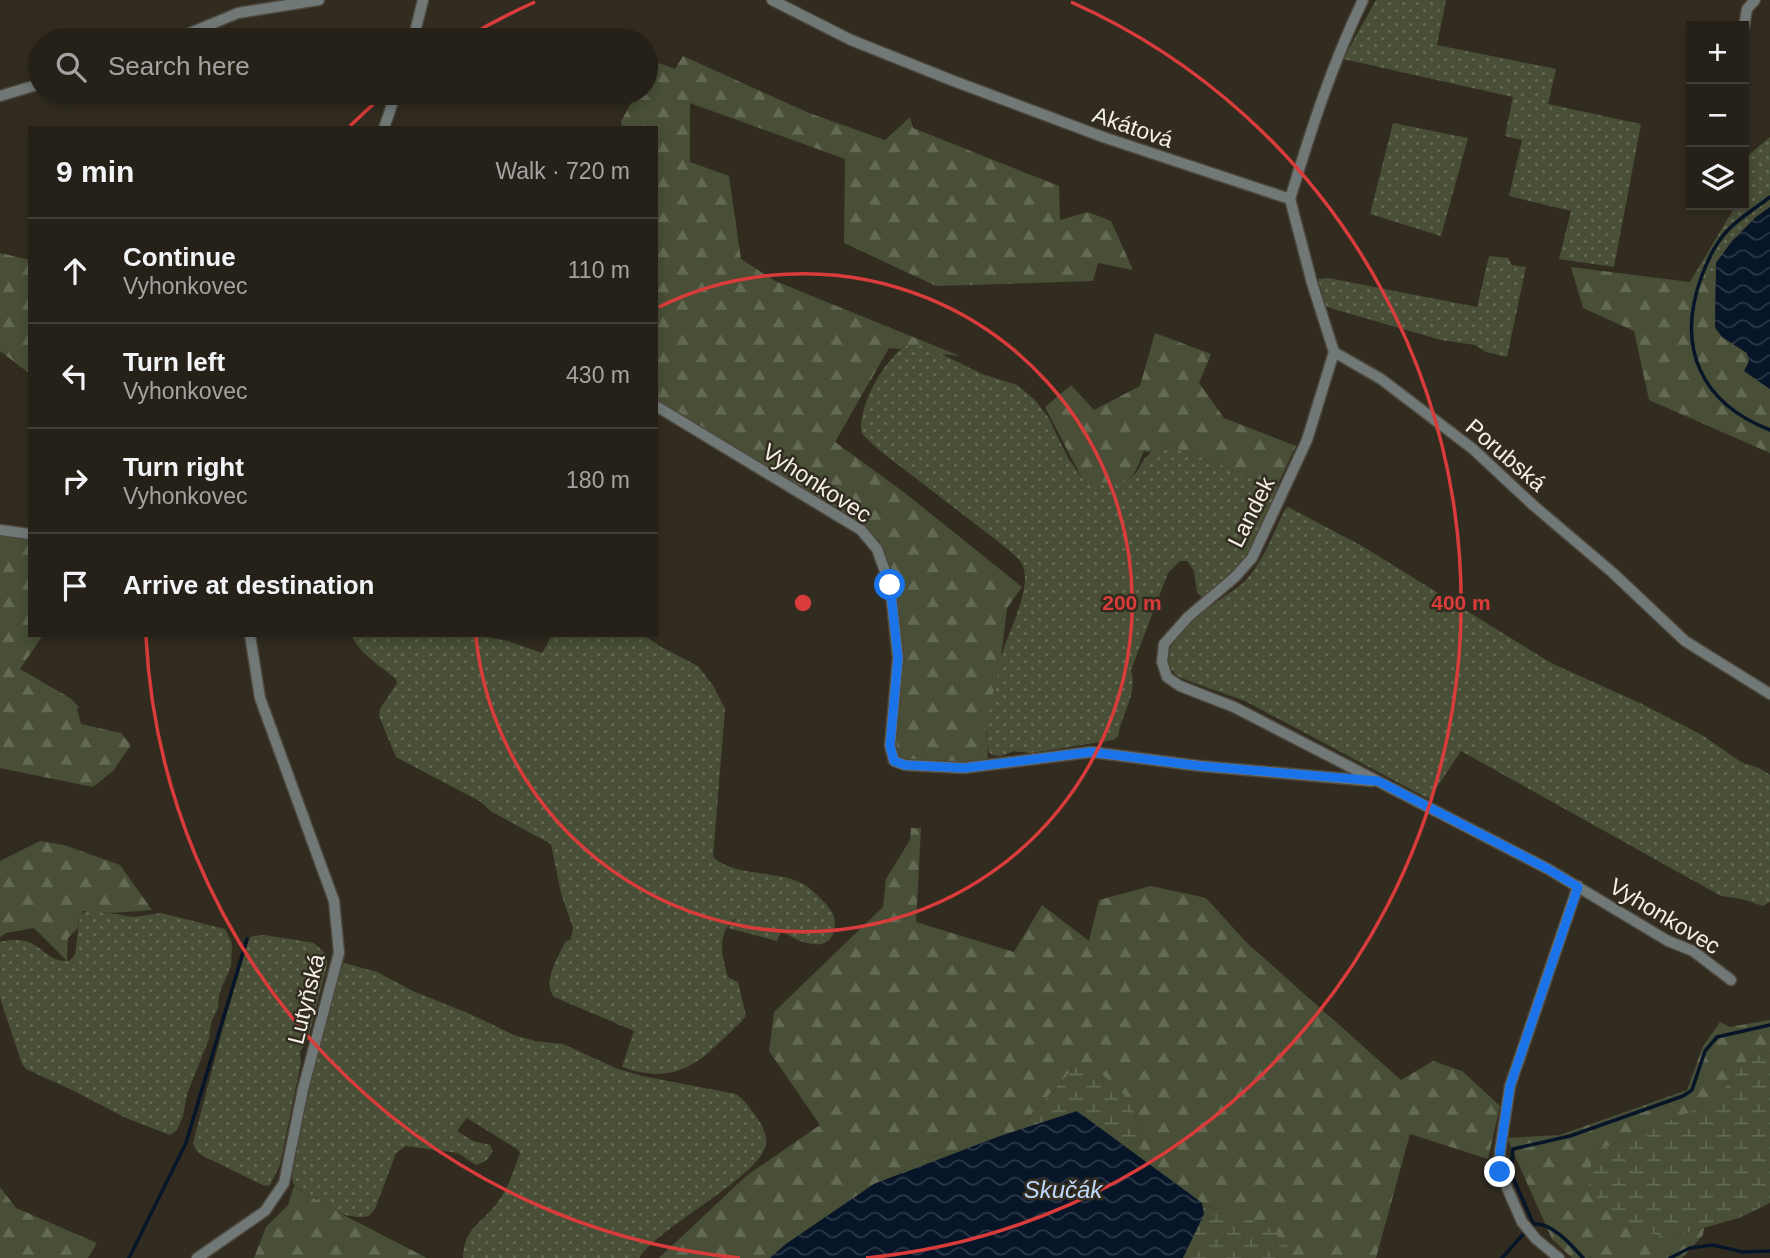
<!DOCTYPE html>
<html lang="en">
<head>
<meta charset="utf-8">
<style>
	:root { --surface:#262118; --page:#2e2921; --text:#f1f3f6; --muted:#a4a3a2; --line:#423e37 }
	body { margin:0; font-family:Arial,sans-serif; background:var(--page); color:var(--text) }
	.controls { position:absolute; right:21px; top:21px; display:grid; overflow:hidden; border-radius:0px; box-shadow:0 4px 10px #0003 }
	.controls button { width:63px; height:63px; display:grid; place-items:center; padding:0; border:0; border-bottom:2px solid var(--line); background:var(--surface); color:var(--text); font:35px sans-serif }
	.stop { position:absolute; width:21px; height:21px; margin:-16px; border:5px solid #1a73e8; border-radius:50%; background:#fff }
	.stop.end { background:#1a73e8; border-color:#fff; box-shadow:0 2px 7px #0008 }
	.list { margin:0; padding:0; list-style:none }
	h2 { display:flex; justify-content:space-between; align-items:center; height:91px; margin:0; padding:0 28px; font-size:30px }
	h2 small { font-size:23px; font-weight:400; color:var(--muted) }
	.list li { display:grid; grid-template-columns:46px 1fr auto; gap:21px; align-items:center; box-sizing:border-box; height:105px; padding:0 28px; border-top:2px solid var(--line) }
	.list b { display:block; font-size:26px; white-space:nowrap }
	.list p { margin:0; font-size:23px; white-space:nowrap; color:var(--muted) }
	.list em { font-size:23px; font-style:normal; color:var(--muted) }
	.icon { flex:none; width:38px; height:38px; fill:none; stroke:currentColor; stroke-width:2; stroke-linecap:round; stroke-linejoin:round }
	.map { position:relative; flex:none; width:1770px; height:1258px; overflow:hidden }
	.search { position:absolute; background:var(--surface); box-shadow:0 4px 10px #0003; left:28px; top:28px; width:630px; height:77px; display:flex; align-items:center; gap:18px; box-sizing:border-box; padding:0 24px; border-radius:38px; color:var(--muted); font-size:26px }
	.panel { position:absolute; background:var(--surface); box-shadow:0 4px 10px #0003; left:28px; top:126px; width:630px; height:511px; border-radius:0px }
	.map>svg:first-child { display:block }
</style>
</head>
<body>
<div class="map">
<svg width="1770" height="1258" viewBox="0 0 1770 1258">
	<defs>
		<pattern id="grass-dots" width="8" height="8" patternUnits="userSpaceOnUse" patternTransform="scale(1.75)"><rect width="8" height="8" fill="#484f36"/><path d="M2 2h.1M6 6h.1" fill="none" stroke="#636953" stroke-width="1.8" stroke-linecap="round"/></pattern>
		<pattern id="forest-firs" width="22" height="20" patternUnits="userSpaceOnUse" patternTransform="scale(1.75)"><rect width="22" height="20" fill="#484f36"/><path d="M5 1l3.5 6h-7zM16 11l3.5 6h-7z" fill="#636953"/></pattern>
		<pattern id="wetland-marsh" width="20" height="14" patternUnits="userSpaceOnUse" patternTransform="scale(1.75)"><rect width="20" height="14" fill="#484f36"/><path d="M1 5h8M5 5V1M11 12h8M15 12V8" fill="none" stroke="#636953"/></pattern>
		<pattern id="water-waves" width="16" height="10" patternUnits="userSpaceOnUse" patternTransform="scale(1.75)"><rect width="16" height="10" fill="#071528"/><path d="M0 5q4-4 8 0t8 0" fill="none" stroke="#2c3747"/></pattern>
	</defs>
	<rect width="100%" height="100%" fill="#322c20"/>
	<!-- grass -->
	<path fill="url(#grass-dots)" d="M1376 0H1446L1437 45 1556 69 1548 104 1641 124 1614 267 1559 259 1571 211 1509 196 1522 140 1505 136 1513 97 1343 59Z
		M1393 123 1468 138 1441 236 1370 214Z
		M1770 137V207L1756 217 1716 263V277L1690 282 1736 205H1744V159Z
		M1489 256 1508 258 1512 265 1526 267 1507 357 1486 352 1475 345 1441 340 1330 308 1326 306 1318 279 1328 278 1477 307Z
		M907 345H923L982 374 1017 385 1034 399 1048 417 1068 458 1082 478C1095 479 1115 483 1127 479 1144 474 1137 452 1168 445L1280 487 1265 528 1243 565 1203 598 1197 593 1194 571 1187 561H1180L1168 573 1131 670C1138 695 1122 712 1118 736L1113 740 1031 753 1014 751 1001 756 992 755 988 751C982 719 995 675 1005 645 1012 625 1031 587 1023 566 1019 557 1008 550 1000 543L879 450 862 434C856 408 885 358 907 345Z
		M1288 507 1362 546 1551 663 1642 704 1702 735 1741 762 1759 768 1770 775V902L1763 906 1742 899 1721 896 1461 751 1429 799 1245 701C1234 696 1180 680 1175 674 1145 640 1226 599 1245 581 1263 562 1273 534 1284 511Z
		M351 635H476L508 641 542 653 552 635H644L661 647 698 666 714 687 725 709 713 857C737 878 774 869 801 883 810 887 816 894 822 900 828 906 835 914 835 923 834 958 798 942 781 931L777 941 728 928 737 918C715 932 722 956 728 977L738 982 746 1016C739 1025 730 1032 722 1040 690 1072 666 1082 622 1067L634 1031 554 997C542 981 558 958 565 942L571 939 573 928 561 893 551 844 492 812 481 802 396 757 379 716 380 709 397 683 396 679C379 665 361 655 351 635Z
		M88 910 134 917 161 913 225 929 232 943 231 966 219 994 218 1008 211 1023 209 1039 187 1094 183 1116 177 1130 170 1135 126 1118 72 1090 26 1069 22 1064 0 998V942C43 932 39 962 69 961L75 955 80 915Z
		M265 935 314 943 327 955V966L308 1039 300 1052 301 1062 280 1165 270 1185 265 1186 203 1156 196 1150 193 1143 223 1028 249 939 252 936Z
		M344 963 377 972 415 992 470 1014 514 1035 535 1041 563 1044 618 1069 642 1076 736 1094C745 1100 750 1108 757 1118 762 1125 767 1134 766 1143 764 1175 659 1226 639 1258H463C463 1227 485 1222 500 1199 507 1190 516 1165 520 1153L517 1149 467 1118 457 1131 473 1141 490 1145 493 1151 486 1161 476 1165 458 1153 406 1146 396 1153 375 1209 369 1216C343 1222 317 1200 296 1187L293 1183 292 1177 306 1101 339 968Z"/>
	<!-- forest -->
	<path fill="url(#forest-firs)" d="M683 56 809 113 885 140 910 117 913 128 1059 186 1060 220 1088 212 1111 221 1133 270 1098 263 1093 281 936 286 844 243 845 159 690 103V162L729 176 741 259 775 281 960 356 941 354 923 345H907L900 349 889 348 835 442 905 493 1022 587 1007 608 1000 666 990 704 986 729 988 761 948 763 898 758 893 753 901 667 893 583 879 540 656 406V128H622L621 121 637 93H646V79L659 63 675 69Z
		M0 253 30 260V374L0 351Z
		M1571 267 1690 282 1716 277 1715 328 1722 337 1747 353 1749 361 1745 372 1770 389V453L1649 400 1634 331 1583 308Z
		M1155 333 1211 354 1199 383 1224 418 1296 446 1277 486 1168 445 1150 452 1144 451C1140 459 1137 471 1131 477 1123 484 1090 484 1082 478L1045 407 1071 385 1094 410 1140 386Z
		M0 533 30 536V635H43L20 669 70 698 79 707 77 709 81 724 121 733 131 745 113 771 93 787 0 768Z
		M911 828H921L916 922 1014 952 1042 905 1089 941 1099 900 1151 886 1206 898 1247 943 1401 1080 1433 1061 1462 1071 1500 1106 1488 1159 1410 1134 1376 1258H1289V1248L1226 1209 1211 1208 1202 1203 1143 1160 1135 1114 1074 1068 1016 1131 951 1155 939 1154 912 1165 899 1174 874 1184 786 1244 770 1258H659L746 1176 820 1125 769 1051 774 1012 883 907 886 879 910 840Z
		M40 841 64 845 120 865 152 910 111 913 83 911 79 919 78 928 68 938 67 961 34 928 6 933 0 937V861Z
		M1770 1020V1050L1754 1055 1733 1077 1715 1102 1592 1153 1668 1238 1704 1228 1703 1235 1682 1258H1572L1552 1239 1507 1138 1560 1135 1687 1090 1703 1046 1720 1022 1730 1027Z
		M294 1186 326 1206 427 1258H254L266 1227 288 1205Z
		M0 1187 16 1208 97 1243 88 1258H0Z"/>
	<!-- wetland -->
	<path fill="url(#wetland-marsh)" d="M1770 1050V1203L1739 1218 1668 1238 1616 1224 1589 1186 1592 1153 1714 1102 1733 1077 1754 1054Z
		M1091 1066 1120 1089 1135 1114 1145 1168 1210 1208 1226 1209 1271 1229 1289 1248V1258H787L912 1165 940 1154 959 1155 1009 1139 1074 1068Z"/>
	<!-- water -->
	<path fill="url(#water-waves)" d="M1770 207V389L1744 371 1749 361 1747 353 1722 337 1715 327 1716 263 1732 241 1756 217Z
		M1077 1111 1202 1203 1204 1214 1183 1258H770L786 1244 874 1184 1000 1136Z"/>
	<g fill="none" stroke-linecap="round" stroke-linejoin="round">
		<!-- stream -->
		<path stroke="#071528" stroke-width="3.5" d="M1770 197C1756 208 1739 218 1727 231 1715 244 1707 261 1701 278 1676 348 1701 403 1770 430
			M1533 1223 1511 1173 1513 1149 1570 1136 1683 1096 1692 1090 1705 1051 1717 1037 1770 1025
			M1532 1224C1551 1222 1570 1243 1583 1258
			M129 1258 186 1143 247 939
			M1502 1258 1527 1230
			M1670 1258 1690 1248 1713 1245 1743 1252 1770 1251"/>
		<!-- street casing -->
		<g stroke="#4d473c" stroke-width="13">
			<path id="street" d="M772 0 851 40 951 80 1103 137 1290 199
				M1744 27 1747 9 1755 0
				M173 40 238 13 319 0
				M413 40 423 0
				M0 96 40 84
				M384 128 396 93
				M1290 199 1312 283 1334 352 1381 379 1473 449 1533 505 1613 573 1685 641 1770 694
				M1290 199C1311 130 1332 64 1363 0
				M1334 352 1307 440 1252 558 1235 577 1188 617 1164 644 1162 662 1167 677 1180 686 1234 707 1548 869 1668 941 1693 951 1731 980
				M656 406 861 530 877 549 890 585 898 658 890 746 894 761 905 765 964 768 1091 752 1200 766 1372 781
				M0 530 30 534
				M197 1258 265 1211 284 1183 303 1089 339 953 334 901 260 698 250 635
				M1559 1258 1536 1239 1522 1222 1500 1172V1151L1510 1086 1578 886"/>
		</g>
		<!-- street -->
		<use href="#street" stroke="#717978" stroke-width="10"/>
	</g>
	<g fill="none" stroke-linecap="round" stroke-linejoin="round">
		<!-- route -->
		<path stroke="#1a73e8" stroke-width="9" d="M890 585 898 658 890 746 894 761 905 765 964 768 1091 752 1200 766 1378 781 1548 869 1578 887 1510 1086 1500 1152V1172"/>
	</g>
	<!-- distance rings -->
	<g fill="none" stroke="#d93c3b" stroke-width="3.5">
		<path d="M659 307A329 329 0 1 1 476 637"/>
		<path d="M740 1258A658 658 0 0 1 146 637M350 126A658 658 0 0 1 384 95M464 39A658 658 0 0 1 535 2M1071 2A658 658 0 0 1 866 1258"/>
	</g>
	<g text-anchor="middle" dominant-baseline="central" stroke-width="5" stroke-linejoin="round" paint-order="stroke">
		<!-- street labels -->
		<g font-size="23" fill="#f4f0e8" stroke="#322c20">
			<text transform="translate(1133 127) rotate(19)">Akátová</text>
			<text transform="translate(1506 455) rotate(41)">Porubská</text>
			<text transform="translate(817 483) rotate(33)">Vyhonkovec</text>
			<text transform="translate(1251 512) rotate(-63)">Landek</text>
			<text transform="translate(1665 916) rotate(31)">Vyhonkovec</text>
			<text transform="translate(306 999) rotate(-76)">Lutyňská</text>
		</g>
		<!-- water labels -->
		<g font-size="24" font-style="italic" fill="#bed7fd" stroke="#322c20">
			<text x="1063" y="1189">Skučák</text>
		</g>
	</g>
	<circle cx="803" cy="603" r="10" fill="#d93c3b" stroke="#322c20" stroke-width="3.5"/>
	<g font-size="21" text-anchor="middle" font-weight="bold" fill="#d93c3b" stroke="#322c20" stroke-width="5" stroke-linejoin="round" paint-order="stroke">
		<text x="1132" y="610">200 m</text>
		<text x="1461" y="610">400 m</text>
	</g>
</svg>
<div class="controls">
<button>+</button>
<button>−</button>
<button><svg class="icon" aria-label="layers" viewBox="0 0 24 24"><path d="M12 4l9 5-9 5-9-5zM3 14l9 5 9-5"/></svg></button>
</div>
<div class="stop" style="left:890px;top:585px"></div>
<div class="stop end" style="left:1500px;top:1172px"></div>
<div class="search"><svg class="icon" aria-label="search" viewBox="0 0 24 24"><circle cx="10" cy="10" r="6"/><path d="M15 15l6 6"/></svg>Search here</div>
<section class="panel">
<h2>9 min<small>Walk · 720 m</small></h2>
<ul class="list">
<li><svg class="icon" aria-label="ahead" viewBox="0 0 24 24"><path d="M12 20V5M6 11l6-6 6 6"/></svg><div><b>Continue</b><p>Vyhonkovec</p></div><em>110 m</em></li>
<li><svg class="icon" aria-label="left" viewBox="0 0 24 24"><path d="M17 20v-9H6M10 6l-5 5 5 5"/></svg><div><b>Turn left</b><p>Vyhonkovec</p></div><em>430 m</em></li>
<li><svg class="icon" aria-label="right" viewBox="0 0 24 24"><path d="M7 20v-9h11M14 6l5 5-5 5"/></svg><div><b>Turn right</b><p>Vyhonkovec</p></div><em>180 m</em></li>
<li><svg class="icon" aria-label="arrive" viewBox="0 0 24 24"><path d="M6 21V4h12l-3 4 3 4H6"/></svg><div><b>Arrive at destination</b></div></li>
</ul>
</section>
</div>
</body>
</html>
